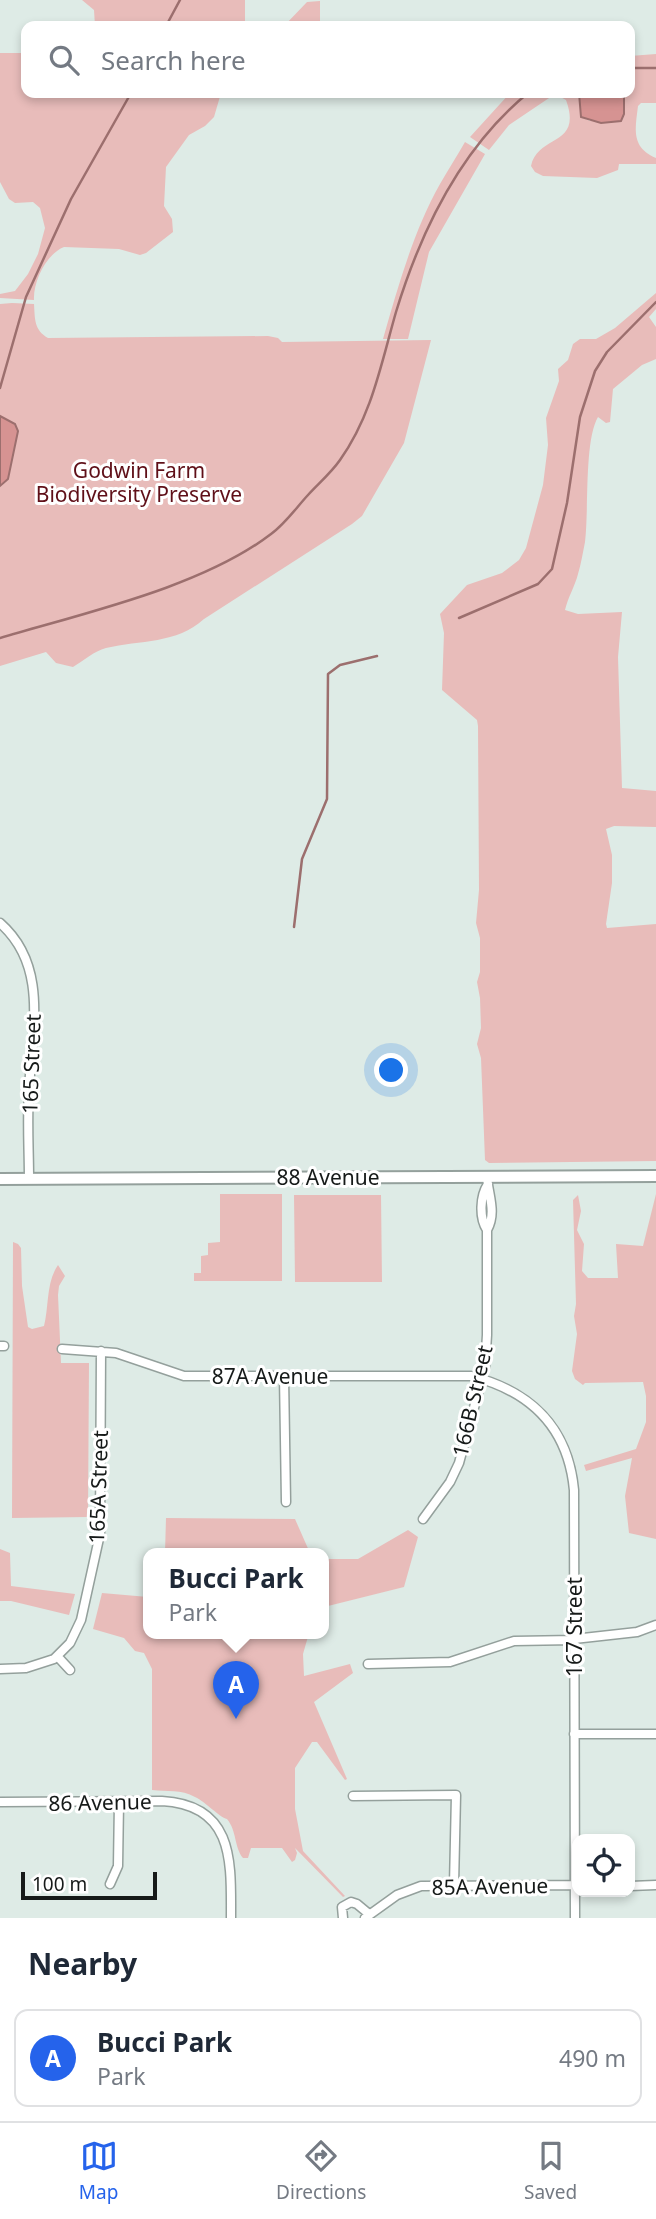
<!DOCTYPE html>
<html lang="en">
<head>
<meta charset="utf-8">
<style>
	:root { --surface:#fff; --page:#f2f2f3; --text:#1f2937; --muted:#747a83; --line:#e0e1e3; --accent:#2563eb }
	body { margin:0; font-family:"Noto Sans",sans-serif; background:var(--page); color:var(--text) }
	.controls { position:absolute; right:21px; bottom:21px; display:grid; overflow:hidden; border-radius:14px; box-shadow:0 4px 10px #0003 }
	.controls button { width:63px; height:63px; display:grid; place-items:center; padding:0; border:0; border-bottom:2px solid var(--line); background:var(--surface); color:var(--text); font:35px sans-serif }
	.scale { position:absolute; left:21px; bottom:18px; width:136px; box-sizing:border-box; padding-left:7px; border:4px solid #161a19; border-top:0; font-size:19px; line-height:24px; white-space:nowrap; color:#161a19; -webkit-text-stroke:5px #fff; paint-order:stroke }
	.you { position:absolute; left:392px; top:1071px; width:24px; height:24px; margin:-18px; border:5px solid #fff; border-radius:50%; background:#1a73e8; box-shadow:0 0 0 10px #1a73e833 }
	.badge { display:grid; place-items:center; width:46px; height:46px; border-radius:50%; background:var(--accent); color:#fff; font-size:23px; font-weight:700 }
	.pin { position:absolute; translate:-50% -58px; filter:drop-shadow(0 2px 4px #0008) }
	.pin::after { content:''; position:absolute; top:37px; width:24px; height:21px; background:inherit; clip-path:polygon(0 0,100% 0,50% 100%) }
	.popup { position:absolute; left:143px; top:1548px; width:186px; height:91px; box-sizing:border-box; display:grid; place-content:center; border-radius:14px; background:var(--surface); filter:drop-shadow(0 2px 5px #0005); font-size:23px; white-space:nowrap; color:var(--muted) }
	.popup b { font-size:26px; color:var(--text) }
	.popup::after { content:''; position:absolute; left:50%; top:100%; margin-left:-14px; border:14px solid transparent; border-top-color:var(--surface) }
	.list { margin:0; padding:0; list-style:none }
	h2 { display:flex; justify-content:space-between; align-items:center; height:91px; margin:0; padding:0 28px; font-size:30px }
	h2 small { font-size:23px; font-weight:400; color:var(--muted) }
	.list li { display:grid; grid-template-columns:46px 1fr auto; gap:21px; align-items:center; box-sizing:border-box; height:98px; margin:0 14px 14px; padding:0 14px; border:2px solid var(--line); border-radius:14px }
	.list b { display:block; font-size:26px; white-space:nowrap }
	.list p { margin:0; font-size:23px; white-space:nowrap; color:var(--muted) }
	.list em { font-size:23px; font-style:normal; color:var(--muted) }
	.icon { flex:none; width:38px; height:38px; fill:none; stroke:currentColor; stroke-width:2; stroke-linecap:round; stroke-linejoin:round }
	.map { position:relative; flex:none; width:656px; height:1918px; overflow:hidden }
	.search { position:absolute; background:var(--surface); box-shadow:0 4px 10px #0003; left:21px; right:21px; top:21px; height:77px; display:flex; align-items:center; gap:18px; box-sizing:border-box; padding:0 24px; border-radius:14px; color:var(--muted); font-size:26px }
	.sheet { height:203px; background:var(--surface) }
	nav { display:flex; justify-content:space-around; align-items:center; box-sizing:border-box; height:98px; border-top:2px solid var(--line); background:var(--surface); font-size:19px; color:var(--muted) }
	nav a { display:grid; justify-items:center; gap:4px }
	nav .on { color:var(--accent) }
	.map>svg:first-child { display:block }
</style>
</head>
<body>
<div class="map">
<svg width="656" height="1918" viewBox="0 0 656 1918">
	<rect width="100%" height="100%" fill="#deebe6"/>
	<!-- green -->
	<path fill="#e8bcba" d="M82 0H245V26H95L94 10Z
		M320 1V26H284L307 2Z
		M0 53H26V93H221L214 117 205 126 189 135 166 167 164 206 172 219 173 232 146 253 140 255 119 249 64 247C46 254 33 282 34 300L0 298V294L15 291 28 274 38 254 45 228 40 208 33 202 15 203 9 199 0 182Z
		M656 54V103H641L638 106C635 130 631 147 656 158V164H619L618 170 597 178 543 176 535 172 531 166C538 134 583 147 566 100L555 94 509 125 489 150 470 137 510 93H579L581 117 590 121H621L624 114V93H630V56Z
		M465 142 485 154 429 252 408 339H383C398 287 413 232 440 184 448 170 457 156 465 142Z
		M656 293V309L649 317 656 327V359L642 365 613 389 610 422 606 423 598 417C584 441 589 510 585 542 583 552 581 564 578 574 575 586 568 597 565 610L578 614 622 612 618 657 622 788 656 791V827L614 826 606 829 612 855V883L606 924 607 928 656 924V1161L489 1163 485 1160 481 1058 477 1044 481 1028 480 998 477 982 480 972V938L476 923 479 890 478 726 477 720 442 690 444 633 440 614 467 585 502 573 519 560 526 548 543 485 548 445 546 418 559 381 558 369 568 360 573 344 580 339H596L615 328Z
		M12 303 34 304C35 319 34 330 48 338L268 336 278 338 282 342 431 340 404 443 362 516 352 524 204 619C177 644 140 640 106 648 94 651 83 661 73 667L56 663 46 652 0 666V304Z
		M220 1194H282V1281H194V1273H201V1256L208 1255V1243L220 1242Z
		M656 1194V1539L629 1533 625 1496 632 1458 586 1471 584 1465 636 1449 646 1422V1396L643 1382 585 1383 583 1385 575 1379 572 1371 577 1334 574 1316 576 1304 573 1200 578 1195 581 1211 577 1230 584 1244 582 1271 588 1278H618L616 1244 643 1246Z
		M294 1195H381L382 1282H295Z
		M13 1242 18 1244 21 1248 22 1286 28 1327 32 1329 44 1326C49 1307 46 1282 58 1265L65 1276 59 1286 58 1295 61 1363H89L88 1517 12 1518Z
		M166 1518 295 1519 310 1553H165Z
		M408 1530 418 1537 404 1587 324 1607V1559H358Z
		M0 1549 10 1553 11 1586 75 1594 69 1615 11 1601H0Z
		M102 1593 148 1597V1633H309L303 1654 304 1676 350 1664 353 1673 314 1702 347 1779 345 1780 317 1742H312L295 1768V1809L303 1851 345 1896 343 1897 295 1848 297 1853 295 1860 292 1862 282 1848H251L248 1858H243C234 1847 237 1831 227 1819 219 1817 206 1802 195 1797 181 1789 167 1792 152 1790V1669L144 1653 135 1651 124 1638 93 1629Z"/>
	<!-- water -->
	<path fill="#d69392" stroke="#9c6f6e" stroke-width="2" d="M579 93H624V114L621 121 601 123 581 117Z
		M0 416 15 424 18 431 8 479 0 486Z"/>
	<g fill="none" stroke-linecap="round" stroke-linejoin="round">
		<!-- stream -->
		<path stroke="#9c6f6e" stroke-width="2.5" d="M166 26 180 0
			M630 68H656
			M0 388 26 297 71 199 131 93
			M459 618 538 584 552 569 567 503 580 417 595 371 607 352 656 302
			M0 638C84 613 202 587 271 534 285 524 296 508 308 495 318 484 331 473 340 460 372 415 381 364 396 312 421 230 461 148 528 93
			M294 927 302 859 327 799 328 674 340 665 377 656"/>
		<!-- minor casing -->
		<g stroke="#94a09c" stroke-width="11">
			<path id="minor" d="M0 923C50 967 31 1033 29 1092 27 1121 29 1150 29 1179
				M487 1230C479 1218 480 1196 488 1184
				M0 1346H4
				M62 1349 116 1353 184 1376H471C530 1391 568 1427 574 1490L575 1918
				M284 1376 286 1502
				M423 1519 450 1482 459 1463 485 1367 487 1335V1230C497 1212 488 1195 487 1176
				M574 1639 637 1632 656 1625
				M58 1657 70 1670
				M368 1664 450 1662 514 1641 574 1640
				M0 1669 26 1668 54 1659 70 1643 81 1620 100 1534 101 1351
				M574 1734H656
				M353 1796 456 1795 454 1885
				M0 1802 162 1801C235 1805 231 1863 231 1918
				M110 1884 118 1866 119 1802
				M630 1886 656 1885
				M343 1918 342 1907 351 1902 357 1904 369 1914
				M365 1918 397 1895 421 1886 577 1885"/>
		</g>
		<!-- secondary casing -->
		<g stroke="#94a09c" stroke-width="14">
			<path id="secondary" d="M0 1179 656 1176"/>
		</g>
		<!-- minor -->
		<use href="#minor" stroke="#fff" stroke-width="8"/>
		<!-- secondary -->
		<use href="#secondary" stroke="#fff" stroke-width="10"/>
	</g>
	<g text-anchor="middle" dominant-baseline="central" stroke-width="6" stroke-linejoin="round" paint-order="stroke">
		<!-- park labels -->
		<g font-size="21" fill="#5f0f18" stroke="#fff">
			<text x="139" y="470">Godwin Farm<tspan x="139" dy="24">Biodiversity Preserve</tspan></text>
		</g>
		<!-- street labels -->
		<g font-size="21" fill="#161a19" stroke="#fff">
			<text transform="translate(31 1064) rotate(-88)">165 Street</text>
			<text x="328" y="1177">88 Avenue</text>
			<text x="270" y="1376">87A Avenue</text>
			<text transform="translate(472 1401) rotate(-77)">166B Street</text>
			<text transform="translate(98 1487) rotate(-88)">165A Street</text>
			<text transform="translate(574 1627) rotate(-90)">167 Street</text>
			<text transform="translate(100 1802) rotate(-1)">86 Avenue</text>
			<text transform="translate(490 1886) rotate(-1)">85A Avenue</text>
		</g>
	</g>
</svg>
<div class="controls">
<button><svg class="icon" aria-label="locate" viewBox="0 0 24 24"><circle cx="12" cy="12" r="6"/><path d="M12 2v4M12 18v4M2 12h4M18 12h4"/></svg></button>
</div>
<div class="scale">100 m</div>
<div class="you"></div>
<div class="pin badge" style="left:236px;top:1719px">A</div>
<div class="popup"><b>Bucci Park</b>Park</div>
<div class="search"><svg class="icon" aria-label="search" viewBox="0 0 24 24"><circle cx="10" cy="10" r="6"/><path d="M15 15l6 6"/></svg>Search here</div>
</div>
<section class="sheet">
<h2>Nearby<small></small></h2>
<ul class="list">
<li><span class="badge">A</span><div><b>Bucci Park</b><p>Park</p></div><em>490 m</em></li>
</ul>
</section>
<nav>
<a class="on"><svg class="icon" aria-label="map" viewBox="0 0 24 24"><path d="M3 6l6-2 6 2 6-2v14l-6 2-6-2-6 2zM9 4v14M15 6v14"/></svg>Map</a>
<a><svg class="icon" aria-label="directions" viewBox="0 0 24 24"><path d="M12 3l9 9-9 9-9-9zM9 14v-3h6M13 9l2 2-2 2"/></svg>Directions</a>
<a><svg class="icon" aria-label="saved" viewBox="0 0 24 24"><path d="M7 4h10v16l-5-4-5 4z"/></svg>Saved</a>
</nav>
</body>
</html>
